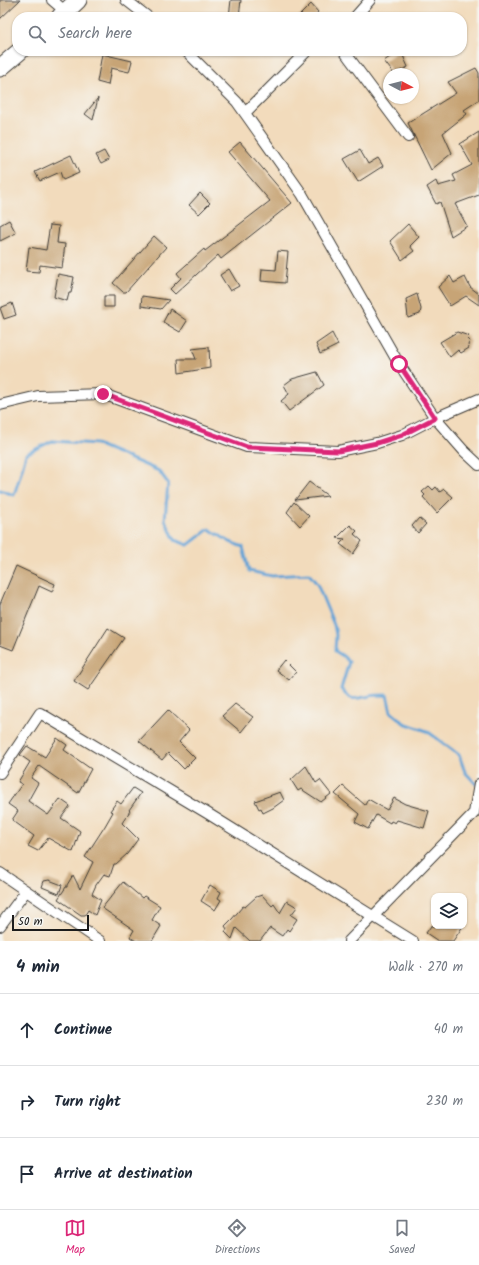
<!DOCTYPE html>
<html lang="en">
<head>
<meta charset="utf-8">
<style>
	:root { --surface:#fff; --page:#f2f2f3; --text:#1f2937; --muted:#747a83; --line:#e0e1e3; --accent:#db2777 }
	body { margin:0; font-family:Kalam,sans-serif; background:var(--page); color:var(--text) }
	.controls { position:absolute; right:12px; bottom:12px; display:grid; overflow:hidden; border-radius:8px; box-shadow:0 1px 3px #0004 }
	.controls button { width:36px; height:36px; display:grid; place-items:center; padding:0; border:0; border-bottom:1px solid var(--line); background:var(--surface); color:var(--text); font:20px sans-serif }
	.compass { position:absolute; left:383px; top:68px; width:36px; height:36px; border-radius:50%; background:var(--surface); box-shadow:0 1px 3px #0004; rotate:97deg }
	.scale { position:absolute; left:12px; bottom:10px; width:77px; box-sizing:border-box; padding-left:4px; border:2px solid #1c1c1c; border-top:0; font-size:11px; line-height:14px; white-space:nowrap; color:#1c1c1c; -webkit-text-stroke:3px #f6f6f2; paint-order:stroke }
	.stop { position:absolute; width:12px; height:12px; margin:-9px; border:3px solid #db2777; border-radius:50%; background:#fff }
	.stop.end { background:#db2777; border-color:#fff; box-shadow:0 1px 4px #0008 }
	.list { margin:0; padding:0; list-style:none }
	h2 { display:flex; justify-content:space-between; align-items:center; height:52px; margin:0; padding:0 16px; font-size:17px }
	h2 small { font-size:13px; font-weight:400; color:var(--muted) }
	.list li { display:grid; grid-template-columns:26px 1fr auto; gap:12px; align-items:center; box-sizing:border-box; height:72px; padding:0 16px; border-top:1px solid var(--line) }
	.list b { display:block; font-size:15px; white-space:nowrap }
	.list em { font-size:13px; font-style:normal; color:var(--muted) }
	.icon { flex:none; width:22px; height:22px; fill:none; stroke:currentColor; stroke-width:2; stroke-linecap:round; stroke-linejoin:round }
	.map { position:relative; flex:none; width:479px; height:941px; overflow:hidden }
	.search { position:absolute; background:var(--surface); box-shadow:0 1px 3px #0004; left:12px; right:12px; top:12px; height:44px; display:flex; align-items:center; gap:10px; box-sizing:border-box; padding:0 14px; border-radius:16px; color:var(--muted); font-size:15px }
	.sheet { height:268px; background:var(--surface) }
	nav { display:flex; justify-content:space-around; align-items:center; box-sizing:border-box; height:56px; border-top:1px solid var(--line); background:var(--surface); font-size:11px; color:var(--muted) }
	nav a { display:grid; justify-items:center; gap:2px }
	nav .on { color:var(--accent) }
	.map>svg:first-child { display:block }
</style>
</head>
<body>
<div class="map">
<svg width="479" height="941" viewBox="0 0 479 941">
	<rect width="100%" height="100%" fill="#f6f6f2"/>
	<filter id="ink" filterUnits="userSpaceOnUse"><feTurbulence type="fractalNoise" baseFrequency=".025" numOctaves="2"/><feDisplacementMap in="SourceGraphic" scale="8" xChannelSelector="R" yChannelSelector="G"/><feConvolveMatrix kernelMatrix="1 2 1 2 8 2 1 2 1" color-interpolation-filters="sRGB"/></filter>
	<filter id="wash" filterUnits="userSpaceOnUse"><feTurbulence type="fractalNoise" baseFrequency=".012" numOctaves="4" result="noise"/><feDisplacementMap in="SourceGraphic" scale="16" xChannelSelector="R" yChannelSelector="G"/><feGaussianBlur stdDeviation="0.9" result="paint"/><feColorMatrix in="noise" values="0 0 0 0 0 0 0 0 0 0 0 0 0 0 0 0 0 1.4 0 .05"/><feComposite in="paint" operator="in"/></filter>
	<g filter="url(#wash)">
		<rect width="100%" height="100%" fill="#f2dbbc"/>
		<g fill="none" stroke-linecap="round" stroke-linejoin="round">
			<!-- stream -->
			<path stroke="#63a3d6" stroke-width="3" d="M0 490 14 495 20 476 26 454 52 441 96 444 159 471 168 483 165 520 175 540 188 545 209 529 230 542 243 547 249 571 272 576 309 574 317 584 334 625 336 635 335 651 343 656 349 662 341 689C351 702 355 699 370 696 375 695 381 695 387 695L391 712 404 723 427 731 459 755 465 772 476 784"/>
		</g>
		<g id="blocks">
			<!-- building -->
			<path fill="#c7a476" d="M0 0H20L0 19Z
				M231 0H241L239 17H229Z
				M311 4 318 12 314 17H298Z
				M399 51H401L408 67 394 74 384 61Z
				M102 54 132 61 129 72 111 68 108 85 97 82Z
				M476 68 479 73V100L464 110 467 114 443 133 452 153 431 170 408 123 456 93 448 82Z
				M98 98 93 120 85 114Z
				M479 132V195L455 204 467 226 451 236 440 202 436 204 427 187 436 181 438 186 456 181 453 175 472 165 460 144Z
				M240 142 292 203 221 259 218 255 175 294 170 289 181 278 177 273 204 249 205 251 270 201 228 152Z
				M360 150 368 164 378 158 383 166 358 182 344 159Z
				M104 151 109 160 101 164 96 155Z
				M71 155 79 173 63 180 60 172 40 181 35 172Z
				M200 193 210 203 199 214 189 205Z
				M9 220 16 233 0 241V225Z
				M408 224 419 237 410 246 414 251 402 260 390 241Z
				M50 225 59 226 57 243 65 244 62 268 40 265 39 272 26 271 29 247 46 250Z
				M154 236 166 247 126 292H123L113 283Z
				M278 251 288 252 285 283 261 281 262 269 276 270Z
				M229 269 239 286 230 291 220 275Z
				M58 274 74 277 71 293H69L67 301 54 297Z
				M450 276 454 283 465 277 470 287 479 294V305L466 296 450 306 438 287Z
				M417 294 421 309 420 314 408 318 406 299Z
				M104 296H114V307H104Z
				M142 296 169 300 161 309 141 306Z
				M12 303 16 315 4 319 0 308Z
				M170 309 187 321 180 332 163 322Z
				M457 332 469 336 467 338 470 341 468 345 469 348 461 353 458 350 450 357 440 342Z
				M332 333 338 345 320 354 316 344Z
				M209 347 210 368 179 373 178 359H196L192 349Z
				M317 372 324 385 289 411 281 401 289 394 284 385 292 379Z
				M309 482 328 496 295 500Z
				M429 486 433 490 436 487 440 492 444 489 453 497 437 513 423 497 425 495 422 492Z
				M294 502 309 516 300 526 287 512Z
				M419 518 426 524 418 533 412 526Z
				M350 525 357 531 354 534 362 541 353 554 340 544 345 539 337 538Z
				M16 566 55 584 52 592 39 586 13 650 0 645V604Z
				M108 628 124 638 88 690 74 681Z
				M284 660 296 672 289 680 276 670Z
				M235 704 253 717 241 732 222 716Z
				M168 710 189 730 179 742 195 758 184 769 168 753 162 760 139 741Z
				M57 738 67 745 64 750 91 769 78 793 39 766 31 778 38 783 28 801 48 815 60 799 70 806 61 818 80 831 73 852 48 838 38 851 28 846 34 836 12 820 18 811 8 804 22 784 18 782 30 762 20 755 27 746 45 757Z
				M306 766 316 783 320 780 331 794 321 802 301 789 298 791 291 780Z
				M343 786 365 805 368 799 387 810 394 798 405 804 429 811 424 828 397 820 395 823 391 821 390 823 376 815 368 829 355 822 359 814 335 794Z
				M133 788 141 793 129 810 130 811 122 823 138 839 127 854 116 864H114L110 876 104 874 96 885 92 894 101 900 95 915 88 910 85 915H81L58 899 66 887H67V885L73 875 80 889 93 862 85 857 105 826 113 812 110 811 117 801 121 804Z
				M280 792 284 800 273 808 263 813 261 808 259 809 255 801Z
				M49 880 62 885 59 894 42 887 44 881Z
				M123 882 142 898 144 896 160 906 152 920 161 926 152 941H136L130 937 134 930 102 908Z
				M210 885 221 892 218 898 221 900 215 910 201 901Z
				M262 895 272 906 274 904 280 913 287 901 297 907 291 915 297 919 289 931 287 929 282 936 270 928 260 941H250L236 928 232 939 225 932 227 929 225 926 232 919 243 906 245 907 256 897Z
				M431 926H463L453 941H438L426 933Z"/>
		</g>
	</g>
	<g filter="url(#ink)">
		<use href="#blocks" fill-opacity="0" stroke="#3c3934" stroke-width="1"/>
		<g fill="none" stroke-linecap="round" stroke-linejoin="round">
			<!-- minor casing -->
			<g stroke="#3c3934" stroke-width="12">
				<path id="minor" d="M52 0 66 12
					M126 0 148 17
					M355 17 370 0
					M344 51 408 137
					M245 113 307 51
					M479 399 435 418 464 451 479 465
					M0 405 38 396 103 394 247 447 338 451 377 443 402 435 435 418 399 364 302 194 237 102 186 51
					M0 773 40 713 207 813 413 941
					M0 873 100 941
					M0 926 26 891
					M349 941 474 813 479 784"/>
			</g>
			<!-- trunk casing -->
			<g stroke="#3c3934" stroke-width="19">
				<path id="trunk" d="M60 17 78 0
					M0 68 20 51"/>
			</g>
			<!-- minor -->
			<use href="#minor" stroke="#fff" stroke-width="10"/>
			<!-- trunk -->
			<use href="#trunk" stroke="#fff" stroke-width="17"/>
		</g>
	</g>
	<g fill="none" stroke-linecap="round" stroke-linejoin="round" filter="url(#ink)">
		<!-- route -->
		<path stroke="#db2777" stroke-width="5" d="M103 394 247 447 338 451 377 443 402 435 435 418 399 364"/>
	</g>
</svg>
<div class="controls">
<button><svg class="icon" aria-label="layers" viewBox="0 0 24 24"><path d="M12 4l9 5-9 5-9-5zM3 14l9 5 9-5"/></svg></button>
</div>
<svg class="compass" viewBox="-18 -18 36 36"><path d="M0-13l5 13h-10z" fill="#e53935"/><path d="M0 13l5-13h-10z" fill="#747a83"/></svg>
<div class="scale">50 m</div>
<div class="stop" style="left:399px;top:364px"></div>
<div class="stop end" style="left:103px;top:394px"></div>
<div class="search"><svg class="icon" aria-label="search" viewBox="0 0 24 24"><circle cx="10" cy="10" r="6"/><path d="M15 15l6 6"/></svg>Search here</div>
</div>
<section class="sheet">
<h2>4 min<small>Walk · 270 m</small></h2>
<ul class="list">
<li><svg class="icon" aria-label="ahead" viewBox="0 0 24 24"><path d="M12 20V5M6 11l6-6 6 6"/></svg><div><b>Continue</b></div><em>40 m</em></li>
<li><svg class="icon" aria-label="right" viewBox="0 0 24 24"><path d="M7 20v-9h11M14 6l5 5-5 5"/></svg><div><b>Turn right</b></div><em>230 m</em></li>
<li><svg class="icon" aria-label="arrive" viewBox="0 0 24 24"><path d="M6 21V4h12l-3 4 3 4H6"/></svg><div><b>Arrive at destination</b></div></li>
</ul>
</section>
<nav>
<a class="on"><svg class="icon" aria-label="map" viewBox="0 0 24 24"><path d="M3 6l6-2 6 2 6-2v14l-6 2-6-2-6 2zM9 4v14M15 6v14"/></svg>Map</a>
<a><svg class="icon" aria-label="directions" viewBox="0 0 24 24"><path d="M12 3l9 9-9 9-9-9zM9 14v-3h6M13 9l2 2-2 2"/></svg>Directions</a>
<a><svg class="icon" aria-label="saved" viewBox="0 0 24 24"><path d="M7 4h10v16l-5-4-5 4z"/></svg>Saved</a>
</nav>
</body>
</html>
